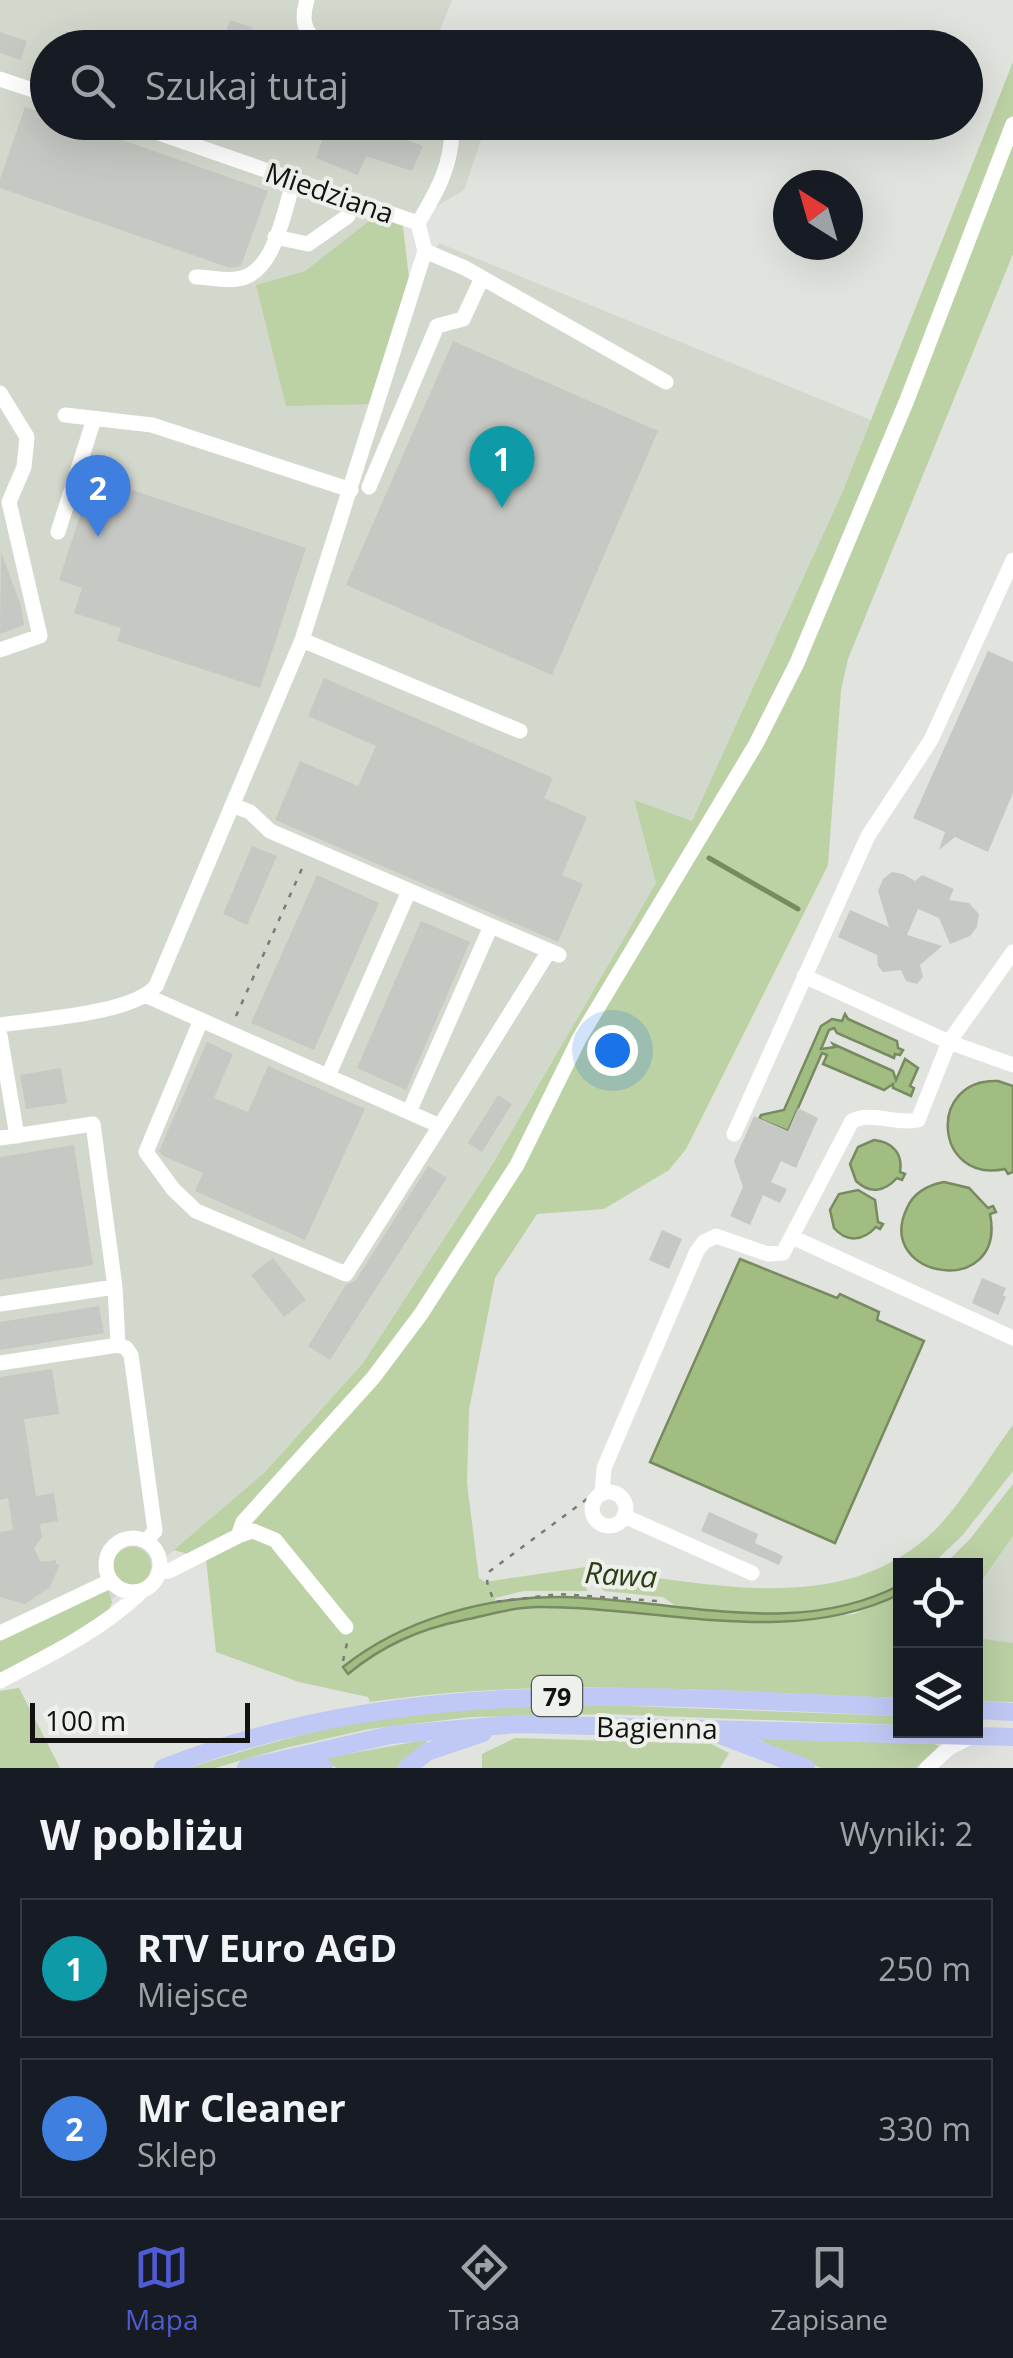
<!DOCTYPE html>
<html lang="pl">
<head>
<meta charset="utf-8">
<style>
	:root { --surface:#171b24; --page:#242831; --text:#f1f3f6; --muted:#9ea1a6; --line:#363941; --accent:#505bd1 }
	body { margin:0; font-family:"Open Sans",sans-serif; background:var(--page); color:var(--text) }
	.controls { position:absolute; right:30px; bottom:30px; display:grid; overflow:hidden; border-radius:0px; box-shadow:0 10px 40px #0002 }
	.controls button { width:90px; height:90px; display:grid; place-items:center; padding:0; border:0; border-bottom:2px solid var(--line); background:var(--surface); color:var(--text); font:50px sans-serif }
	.compass { position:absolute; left:773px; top:170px; width:90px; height:90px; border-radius:50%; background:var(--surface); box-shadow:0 10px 40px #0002; rotate:323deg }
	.scale { position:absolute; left:30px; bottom:25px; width:220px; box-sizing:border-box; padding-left:10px; border:5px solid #131412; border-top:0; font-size:28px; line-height:35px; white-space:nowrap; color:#131412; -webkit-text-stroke:8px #eef0eb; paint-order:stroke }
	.you { position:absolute; left:612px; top:1050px; width:35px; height:35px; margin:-25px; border:8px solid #fff; border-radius:50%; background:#1a73e8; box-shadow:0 0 0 15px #1a73e833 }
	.badge { display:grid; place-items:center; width:65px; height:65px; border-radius:50%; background:var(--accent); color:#fff; font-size:32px; font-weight:700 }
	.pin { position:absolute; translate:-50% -82px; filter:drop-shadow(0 2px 5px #0008) }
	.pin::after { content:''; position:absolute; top:52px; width:35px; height:30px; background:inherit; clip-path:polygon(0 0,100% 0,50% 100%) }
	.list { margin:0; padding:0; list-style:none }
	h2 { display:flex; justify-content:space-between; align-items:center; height:130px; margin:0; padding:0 40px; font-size:42px }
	h2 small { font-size:32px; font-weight:400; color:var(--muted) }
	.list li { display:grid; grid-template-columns:65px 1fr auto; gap:30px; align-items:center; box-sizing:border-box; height:140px; margin:0 20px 20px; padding:0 20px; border:2px solid var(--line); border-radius:0px }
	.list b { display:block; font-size:38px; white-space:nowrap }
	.list p { margin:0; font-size:32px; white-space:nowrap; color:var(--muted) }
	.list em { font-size:32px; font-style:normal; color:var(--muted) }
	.icon { flex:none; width:55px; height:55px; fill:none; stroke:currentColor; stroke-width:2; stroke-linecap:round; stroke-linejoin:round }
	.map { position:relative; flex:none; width:1013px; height:1768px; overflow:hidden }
	.search { position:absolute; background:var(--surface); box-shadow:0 10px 40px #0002; left:30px; right:30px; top:30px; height:110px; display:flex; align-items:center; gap:25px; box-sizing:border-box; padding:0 35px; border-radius:55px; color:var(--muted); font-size:38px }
	.sheet { height:450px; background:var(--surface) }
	nav { display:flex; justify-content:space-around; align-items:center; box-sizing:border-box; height:140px; border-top:2px solid var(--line); background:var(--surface); font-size:28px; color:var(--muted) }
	nav a { display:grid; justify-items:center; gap:5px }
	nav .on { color:var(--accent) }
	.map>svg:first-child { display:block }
</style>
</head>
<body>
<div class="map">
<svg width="1013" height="1768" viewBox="0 0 1013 1768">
	<rect width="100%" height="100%" fill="#e0e3de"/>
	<!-- built -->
	<path fill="#d3d8cd" d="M0 0H452L433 47 48 48V122L487 123 464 190 427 212 374 217 305 271 256 285 411 296 439 243 871 420 842 493 692 821 634 801 656 883 492 1165 363 1363 265 1472 204 1527 92 1615 0 1663Z
		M1013 1536V1643L980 1640 976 1638V1589Z"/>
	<!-- green -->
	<path fill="#bcd1a4" d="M1013 62V254L848 659 841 690 828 865 686 1149 669 1170 604 1209 537 1214 495 1278 469 1410 467 1483 479 1578 485 1582 593 1566 598 1570C711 1583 844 1619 935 1530 962 1503 989 1457 1013 1425V1471L962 1536 931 1565 900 1566V1585C828 1622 756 1614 677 1607L663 1597 604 1591 590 1571 584 1574 587 1591H523L495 1598 498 1613 535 1607 798 1621 854 1614 900 1594V1698C724 1692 546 1676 370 1702L368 1697 299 1682 216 1652 206 1559 174 1550 265 1472 363 1363 492 1165 656 883 634 800 692 821 842 493Z
		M374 217 403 226 411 296 373 404 286 406 256 285 305 271Z
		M1013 1484V1536L976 1589V1566H943L970 1539Z
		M113 1566a19 19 0 1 1 38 0a19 19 0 1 1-38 0Z
		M108 1590 112 1602 109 1610 60 1641 0 1673V1639Z
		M976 1638 1013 1643V1702L976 1701Z
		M19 1688 60 1768H0V1691Z
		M601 1705 900 1716V1725L608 1714 471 1717 369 1729 285 1748 215 1768H189C246 1749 303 1733 362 1722 441 1707 521 1707 601 1705Z
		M515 1738 711 1744 729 1753 720 1768H482V1754Z
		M755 1738 934 1744 939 1746 916 1768H821Z
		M425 1740 427 1742 397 1768H337L320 1759Z"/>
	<!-- water -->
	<path fill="#a2bd82" stroke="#778a60" stroke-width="2.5" d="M845 1014 848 1019 897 1041 898 1048 903 1050 900 1055 895 1054 894 1058 837 1033 834 1028 829 1030 821 1049 835 1047 833 1044 893 1071 896 1080 905 1059 918 1068 910 1086 914 1088 911 1096 893 1088V1084L884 1090 823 1064 827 1055 822 1053 788 1131 759 1119 761 1115 784 1110 821 1026 832 1019 842 1021Z
		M998 1081 1013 1086V1172L1008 1174 1005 1169C934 1184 926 1078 998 1081Z
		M874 1140C893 1142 903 1154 900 1172L905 1174 902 1180 897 1178C885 1191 871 1195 856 1181L850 1164 858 1147Z
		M944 1182 969 1188 988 1208 993 1206 996 1212 990 1214C1007 1300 873 1279 907 1208 914 1192 928 1185 944 1182Z
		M858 1190 875 1200 878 1222 883 1224 880 1229 876 1227C863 1241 847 1243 834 1228L830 1210 839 1194Z
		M740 1259 837 1298 840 1294 879 1312 877 1320 924 1341 835 1543 650 1462Z
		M900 1585V1594C789 1649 658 1606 539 1607 514 1607 488 1615 464 1620 420 1629 383 1645 348 1674L343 1667C403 1619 487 1596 563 1597 677 1599 794 1640 900 1585Z"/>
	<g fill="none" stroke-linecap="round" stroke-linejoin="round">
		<!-- stream -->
		<path stroke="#778a60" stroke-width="5" d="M709 858 798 909"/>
	</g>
	<!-- building -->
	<path fill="#c6c8c4" d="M230 20 253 28 246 48H221Z
		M0 32 27 41 21 60 0 53Z
		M25 107 48 114V122H71L268 191 241 266 230 268 0 188V179Z
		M277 122H361L423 146 412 171 366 156 358 175 316 158 322 140Z
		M453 341 658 431 552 675 346 585Z
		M93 477 306 548 260 688 117 641 121 628 74 613 82 588 59 580Z
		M1 552 21 606 24 625 0 634Z
		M988 651 1013 662V793L988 852 955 837 939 850 945 832 913 818Z
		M324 678 553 778 544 798 587 817 562 875 583 884 558 942 275 820 300 761 358 786 376 746 308 716Z
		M252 846 277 856 247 925 223 914Z
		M892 872 903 874 915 881 922 875 954 889 949 900 969 903 979 914 977 927 970 936 950 944 939 918 918 909 907 935 942 946 920 965 923 977 917 984 906 981 901 970 883 972 878 966 877 955 838 937 850 910 889 927 878 891 883 879Z
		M317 875 379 903 314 1050 251 1023Z
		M421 921 470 942 406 1090 357 1068Z
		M207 1042 233 1054 214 1098 248 1112 268 1066 365 1109 305 1240 195 1191 203 1173 163 1156 159 1151Z
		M61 1068 67 1103 26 1109 20 1075Z
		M498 1095 512 1104 482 1152 468 1143Z
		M798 1108 818 1118 796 1168 781 1161 771 1182 787 1189 780 1203 763 1195 750 1225 730 1216 743 1187 734 1161 754 1116 788 1131Z
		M74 1145 93 1265 0 1280V1157Z
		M428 1166 447 1178 330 1360 308 1346 346 1285 356 1280Z
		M662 1230 682 1239 669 1269 649 1260Z
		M273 1258 306 1300 284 1317 251 1275Z
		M982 1278 1006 1288 1003 1295 1006 1297 998 1315 972 1303Z
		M99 1306 104 1333 0 1350V1322Z
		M52 1369 59 1414 24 1419 36 1496 54 1493 58 1521 40 1524 42 1537 34 1548 41 1562 56 1560V1564H60L50 1587 25 1604 0 1597V1532L13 1530 8 1498 0 1500V1377Z
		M709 1512 758 1534 755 1543 783 1556 779 1565 701 1531Z"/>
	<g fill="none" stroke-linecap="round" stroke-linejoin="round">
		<!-- path -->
		<path stroke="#797b78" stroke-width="2.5" stroke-dasharray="5 8" stroke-linecap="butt" d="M236 1016 304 864
			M587 1499 490 1571 487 1582 494 1602 559 1594 657 1601
			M343 1661 347 1643"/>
		<!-- minor -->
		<path stroke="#fff" stroke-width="15" d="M307 0C299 26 307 38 331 48
			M0 79 48 95
			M127 122 418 223
			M275 237 308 244 348 216
			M425 251 465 268 666 382
			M196 277C209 277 224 281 237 279 275 275 284 210 294 180
			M0 393 27 437 24 467 9 502 40 636 0 650
			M65 415 152 425 351 490
			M369 487 437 326 463 319 482 278
			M58 532 94 419
			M302 640 520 731
			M232 805 250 812 270 831 559 955
			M804 976 949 1042 1013 1065
			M147 996 440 1126 346 1274 196 1211 173 1189 146 1152 201 1020
			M0 1025C38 1019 133 1014 156 986L302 640 425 251 418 223C437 192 455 160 451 122
			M0 1035 17 1136
			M328 1076 409 891
			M409 1112 491 926
			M440 1126 549 951
			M734 1134 868 836 931 740 1013 560
			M0 1138 93 1124 115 1287 0 1304
			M792 1237 1013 1338
			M115 1287 118 1345
			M0 1363 118 1345 126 1348 131 1355 155 1531 146 1541
			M592 1509a17 17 0 1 1 34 0a17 17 0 1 1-34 0Z
			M602 1494 604 1468 697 1251 704 1242 716 1236 768 1254 783 1253 852 1121C873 1111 895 1125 918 1120L949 1042 1013 952
			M624 1516 752 1573
			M106 1565a27 27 0 1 1 54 0a27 27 0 1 1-54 0Z
			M159 1572 169 1571 238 1536
			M346 1627 275 1540 253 1531 238 1536 243 1522 373 1378 421 1314 517 1165 579 1039 756 744 797 663 907 400 1013 124
			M0 1633 110 1581
			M0 1681C50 1655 100 1631 141 1592
			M927 1768 949 1748 972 1736"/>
		<!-- major -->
		<path stroke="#c0c9f5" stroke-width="18" d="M976 1710 1013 1712
			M710 1731 806 1768
			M289 1759 324 1768
			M163 1768C402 1673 650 1697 900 1707
			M246 1768 391 1735 517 1724 1013 1737
			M407 1768 427 1752 483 1733"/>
	</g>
	<g text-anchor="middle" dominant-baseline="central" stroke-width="8" stroke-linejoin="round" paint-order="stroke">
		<!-- shield labels -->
		<rect fill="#eef0eb" stroke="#555653" stroke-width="2.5" x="532" y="1676" width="50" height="40" rx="8"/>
		<g font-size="25" font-weight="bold" fill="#131412">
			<text x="557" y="1696">79</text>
		</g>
		<!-- street labels -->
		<g font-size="28" fill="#131412" stroke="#eef0eb">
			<text transform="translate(330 192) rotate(19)">Miedziana</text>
			<text transform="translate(657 1727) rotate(1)">Bagienna</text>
		</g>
		<!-- water labels -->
		<g font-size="30" font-style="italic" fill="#2c3d12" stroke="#eef0eb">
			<text transform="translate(621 1574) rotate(4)">Rawa</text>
		</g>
	</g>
</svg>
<div class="controls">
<button><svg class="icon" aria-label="locate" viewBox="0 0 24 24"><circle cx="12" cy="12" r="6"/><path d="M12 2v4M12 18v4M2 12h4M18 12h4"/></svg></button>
<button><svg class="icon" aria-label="layers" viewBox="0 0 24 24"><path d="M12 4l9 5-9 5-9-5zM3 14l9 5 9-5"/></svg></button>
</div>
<svg class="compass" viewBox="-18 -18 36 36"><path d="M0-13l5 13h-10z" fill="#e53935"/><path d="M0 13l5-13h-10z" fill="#9ea1a6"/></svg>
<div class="scale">100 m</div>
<div class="you"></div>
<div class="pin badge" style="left:502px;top:508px;background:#0f9aa8">1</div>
<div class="pin badge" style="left:98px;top:537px;background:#3f7fe0">2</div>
<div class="search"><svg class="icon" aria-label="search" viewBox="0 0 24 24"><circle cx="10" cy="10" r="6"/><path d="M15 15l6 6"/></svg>Szukaj tutaj</div>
</div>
<section class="sheet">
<h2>W pobliżu<small>Wyniki: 2</small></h2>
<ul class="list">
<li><span class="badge" style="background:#0f9aa8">1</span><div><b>RTV Euro AGD</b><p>Miejsce</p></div><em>250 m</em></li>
<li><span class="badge" style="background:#3f7fe0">2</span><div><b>Mr Cleaner</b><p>Sklep</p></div><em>330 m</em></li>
</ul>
</section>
<nav>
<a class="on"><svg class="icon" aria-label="map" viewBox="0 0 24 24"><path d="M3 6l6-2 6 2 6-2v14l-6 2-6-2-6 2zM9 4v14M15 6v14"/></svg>Mapa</a>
<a><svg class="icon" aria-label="directions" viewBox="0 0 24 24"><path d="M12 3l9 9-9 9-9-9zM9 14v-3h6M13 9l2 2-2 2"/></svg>Trasa</a>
<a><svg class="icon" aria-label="saved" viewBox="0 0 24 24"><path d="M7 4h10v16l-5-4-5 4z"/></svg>Zapisane</a>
</nav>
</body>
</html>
